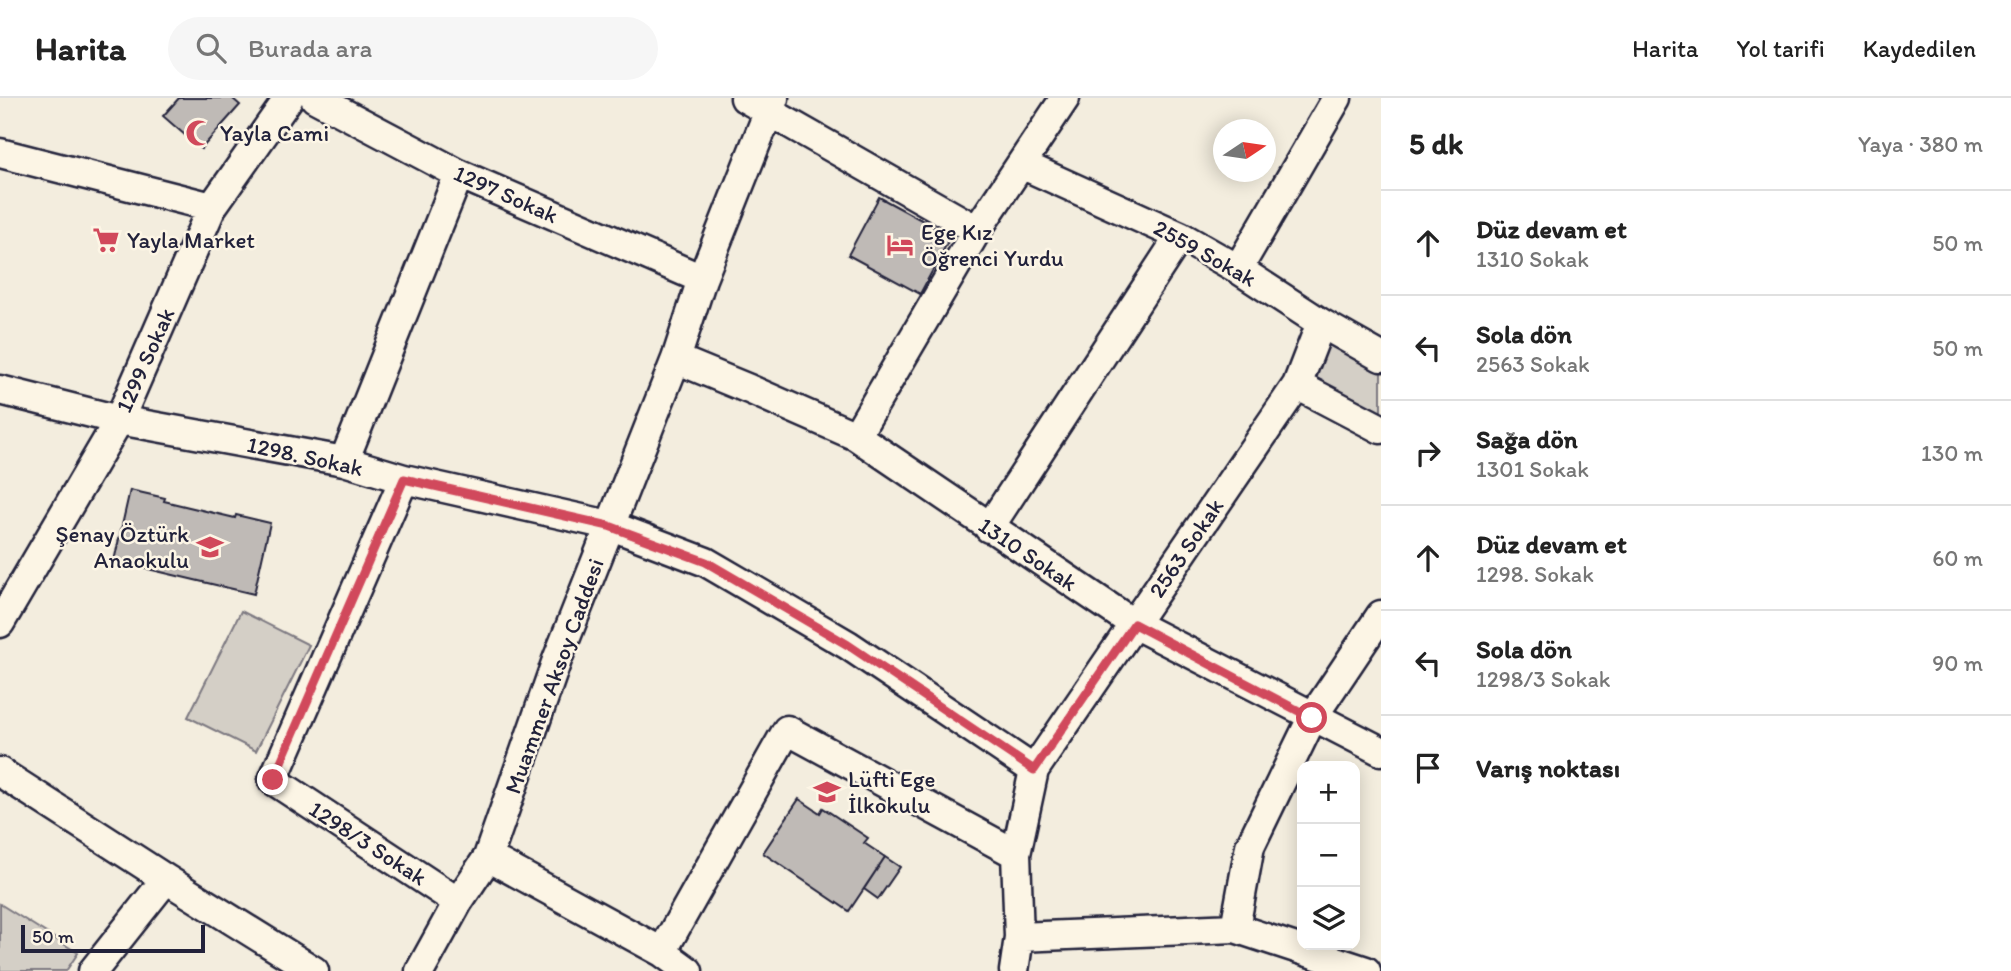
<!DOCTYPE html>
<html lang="tr">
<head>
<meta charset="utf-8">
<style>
	:root { --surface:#fff; --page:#f6f6f6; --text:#222; --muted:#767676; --line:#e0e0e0 }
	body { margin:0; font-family:Itim,sans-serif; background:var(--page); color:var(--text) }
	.controls { position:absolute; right:21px; bottom:21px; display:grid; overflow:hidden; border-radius:14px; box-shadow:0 4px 18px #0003 }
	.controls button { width:63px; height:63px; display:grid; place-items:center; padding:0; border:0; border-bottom:2px solid var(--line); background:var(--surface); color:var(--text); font:35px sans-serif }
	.compass { position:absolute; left:1213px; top:21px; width:63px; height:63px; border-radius:50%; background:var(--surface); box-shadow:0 4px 18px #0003; rotate:77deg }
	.scale { position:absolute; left:21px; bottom:18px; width:184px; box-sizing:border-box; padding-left:7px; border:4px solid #22223b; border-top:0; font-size:19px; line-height:24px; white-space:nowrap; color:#22223b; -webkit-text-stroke:5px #fcf5e5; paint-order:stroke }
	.stop { position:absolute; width:21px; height:21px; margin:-16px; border:5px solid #d1495b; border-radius:50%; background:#fff }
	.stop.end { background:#d1495b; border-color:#fff; box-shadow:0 2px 7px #0008 }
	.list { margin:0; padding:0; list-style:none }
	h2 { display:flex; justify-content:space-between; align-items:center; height:91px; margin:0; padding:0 28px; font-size:30px }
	h2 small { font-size:23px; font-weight:400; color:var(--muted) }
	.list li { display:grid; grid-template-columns:46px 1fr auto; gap:21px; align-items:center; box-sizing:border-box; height:105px; padding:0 28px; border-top:2px solid var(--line) }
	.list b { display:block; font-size:26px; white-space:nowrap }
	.list p { margin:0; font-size:23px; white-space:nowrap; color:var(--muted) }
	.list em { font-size:23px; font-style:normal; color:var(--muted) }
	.icon { flex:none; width:38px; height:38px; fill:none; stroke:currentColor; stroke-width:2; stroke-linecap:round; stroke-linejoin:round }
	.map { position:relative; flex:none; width:1381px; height:873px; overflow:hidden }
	header { display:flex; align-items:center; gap:42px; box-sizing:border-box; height:98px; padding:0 35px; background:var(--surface); border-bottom:2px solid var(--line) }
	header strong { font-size:33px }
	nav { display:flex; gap:38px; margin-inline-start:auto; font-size:24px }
	.search { width:490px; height:63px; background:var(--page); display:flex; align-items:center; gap:18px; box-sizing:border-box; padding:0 24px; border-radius:38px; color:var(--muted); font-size:26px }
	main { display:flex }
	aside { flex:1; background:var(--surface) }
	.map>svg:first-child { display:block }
</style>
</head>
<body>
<header>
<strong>Harita</strong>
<div class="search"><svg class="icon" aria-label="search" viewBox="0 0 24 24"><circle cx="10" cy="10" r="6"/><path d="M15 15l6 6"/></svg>Burada ara</div>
<nav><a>Harita</a><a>Yol tarifi</a><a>Kaydedilen</a></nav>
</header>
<main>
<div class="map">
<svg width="1381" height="873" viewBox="0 0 1381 873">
	<rect width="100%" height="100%" fill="#f3edde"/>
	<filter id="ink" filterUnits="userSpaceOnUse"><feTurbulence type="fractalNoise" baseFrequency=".0143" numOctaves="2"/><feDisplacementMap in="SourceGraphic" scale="14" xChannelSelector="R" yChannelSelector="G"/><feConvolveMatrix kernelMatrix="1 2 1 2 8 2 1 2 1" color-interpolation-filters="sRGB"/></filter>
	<g filter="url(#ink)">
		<!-- green -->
		<path fill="#d4cfc6" stroke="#7b7880" stroke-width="2" d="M1321 225 1381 259V331L1297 287Z
			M241 513 309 547 256 653 188 619Z
			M0 806 78 855 66 873H0Z"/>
		<!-- building -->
		<path fill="#bfbab6" stroke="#22223b" stroke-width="2" d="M179 0H232L240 7 201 51 163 18Z
			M879 99 951 138 920 196 848 157Z
			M130 392 165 400 164 403 235 420 236 417 270 425 254 496 114 463Z
			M799 701 820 715 823 710 868 740 864 745 885 759 849 813 763 755Z
			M885 759 900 769 878 801 864 791Z"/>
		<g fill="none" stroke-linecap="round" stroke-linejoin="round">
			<!-- minor casing -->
			<g stroke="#22223b" stroke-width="33">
				<path id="minor" d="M315 0 459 76 702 181
					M745 0 977 132
					M0 55 212 109
					M1021 66 1180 138 1238 171 1321 225 1381 259
					M1238 171 1337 0
					M676 261 749 291 856 338 1134 526 1381 653
					M1297 287 1381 331
					M0 292 119 322 344 363 404 381 609 427 706 464 848 547 1034 672
					M856 338 977 132 1065 0
					M344 363 459 76
					M404 381 273 682 458 804
					M989 430 1180 138
					M0 525 119 322 212 109 289 0
					M0 674 166 781 314 873
					M488 759 662 854 688 873
					M1235 830 1250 748 1312 620 1381 517
					M1019 839 1235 830 1366 873
					M662 854 787 632 1016 756
					M93 873 166 781
					M420 873 458 804 488 759 557 562 676 261 702 181 774 0
					M1014 873 1019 839 1016 756 1034 672 1297 287 1321 225"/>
			</g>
			<!-- minor -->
			<use href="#minor" stroke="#fcf5e5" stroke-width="28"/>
		</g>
	</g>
	<g fill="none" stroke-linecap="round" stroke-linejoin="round" filter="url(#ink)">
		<!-- route -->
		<path stroke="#d1495b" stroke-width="9" d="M273 682 404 381 609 428 706 464 848 547 1034 672 1134 526 1312 620"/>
	</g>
	<!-- icons -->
	<defs>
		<g id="mosque-bare" transform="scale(2.1)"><path d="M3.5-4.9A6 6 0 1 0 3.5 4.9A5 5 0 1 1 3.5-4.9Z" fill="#d1495b" stroke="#fcf5e5" stroke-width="2.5" paint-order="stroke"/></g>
		<g id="supermarket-bare" transform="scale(2.1)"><path d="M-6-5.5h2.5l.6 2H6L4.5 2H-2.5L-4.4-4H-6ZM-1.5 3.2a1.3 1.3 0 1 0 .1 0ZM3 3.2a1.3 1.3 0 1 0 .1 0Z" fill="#d1495b" stroke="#fcf5e5" stroke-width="2.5" paint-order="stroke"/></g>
		<g id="hotel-bare" transform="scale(2.1)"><path d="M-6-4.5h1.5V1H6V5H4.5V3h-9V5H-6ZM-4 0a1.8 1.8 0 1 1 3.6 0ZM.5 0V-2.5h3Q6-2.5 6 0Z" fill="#d1495b" stroke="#fcf5e5" stroke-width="2.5" paint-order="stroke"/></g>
		<g id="school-bare" transform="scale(2.1)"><path d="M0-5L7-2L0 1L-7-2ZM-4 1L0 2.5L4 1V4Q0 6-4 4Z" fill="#d1495b" stroke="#fcf5e5" stroke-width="2.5" paint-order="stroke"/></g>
	</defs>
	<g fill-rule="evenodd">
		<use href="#mosque-bare" x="199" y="35"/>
		<use href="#supermarket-bare" x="106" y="142"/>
		<use href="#hotel-bare" x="900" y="147"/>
		<use href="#school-bare" x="210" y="449"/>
		<use href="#school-bare" x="827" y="694"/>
	</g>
	<g text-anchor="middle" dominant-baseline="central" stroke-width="5" stroke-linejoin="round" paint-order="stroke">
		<!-- poi labels -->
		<g font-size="23" fill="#22223b" stroke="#fcf5e5" text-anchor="start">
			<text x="220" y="35">Yayla Cami</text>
			<text x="921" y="134">Ege Kız<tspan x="921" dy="26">Öğrenci Yurdu</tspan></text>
			<text x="127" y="142">Yayla Market</text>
			<text x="189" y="436" text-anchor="end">Şenay Öztürk<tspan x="189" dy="26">Anaokulu</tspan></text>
			<text x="848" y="681">Lüfti Ege<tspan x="848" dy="26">İlkokulu</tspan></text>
		</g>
		<!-- street labels -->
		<g font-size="23" fill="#22223b" stroke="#fcf5e5">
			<text transform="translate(506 96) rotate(24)">1297 Sokak</text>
			<text transform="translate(1205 155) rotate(29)">2559 Sokak</text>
			<text transform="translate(145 262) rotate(-66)">1299 Sokak</text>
			<text transform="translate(305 358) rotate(12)">1298. Sokak</text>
			<text transform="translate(1186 450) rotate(-56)">2563 Sokak</text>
			<text transform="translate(1028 456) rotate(34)">1310 Sokak</text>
			<text transform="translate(554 578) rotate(-70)">Muammer Aksoy Caddesi</text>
			<text transform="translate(368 745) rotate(33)">1298/3 Sokak</text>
		</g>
	</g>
</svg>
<div class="controls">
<button>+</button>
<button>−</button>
<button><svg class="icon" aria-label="layers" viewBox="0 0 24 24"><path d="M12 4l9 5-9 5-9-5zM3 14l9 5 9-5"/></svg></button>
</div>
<svg class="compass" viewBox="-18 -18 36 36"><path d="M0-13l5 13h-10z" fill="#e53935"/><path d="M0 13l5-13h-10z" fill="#767676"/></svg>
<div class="scale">50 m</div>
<div class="stop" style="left:1312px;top:620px"></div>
<div class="stop end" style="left:273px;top:682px"></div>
</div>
<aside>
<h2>5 dk<small>Yaya · 380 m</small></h2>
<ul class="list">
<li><svg class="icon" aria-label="ahead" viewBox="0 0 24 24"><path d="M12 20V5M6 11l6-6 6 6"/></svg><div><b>Düz devam et</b><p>1310 Sokak</p></div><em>50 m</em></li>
<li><svg class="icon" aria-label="left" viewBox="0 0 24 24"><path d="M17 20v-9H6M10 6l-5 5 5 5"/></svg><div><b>Sola dön</b><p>2563 Sokak</p></div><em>50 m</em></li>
<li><svg class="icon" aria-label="right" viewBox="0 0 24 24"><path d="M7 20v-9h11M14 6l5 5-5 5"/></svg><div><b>Sağa dön</b><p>1301 Sokak</p></div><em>130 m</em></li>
<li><svg class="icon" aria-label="ahead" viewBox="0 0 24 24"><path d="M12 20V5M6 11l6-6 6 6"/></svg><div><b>Düz devam et</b><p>1298. Sokak</p></div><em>60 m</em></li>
<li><svg class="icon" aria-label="left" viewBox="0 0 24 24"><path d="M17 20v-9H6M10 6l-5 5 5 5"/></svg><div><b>Sola dön</b><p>1298/3 Sokak</p></div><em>90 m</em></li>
<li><svg class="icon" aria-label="arrive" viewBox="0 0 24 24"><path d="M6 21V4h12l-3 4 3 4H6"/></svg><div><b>Varış noktası</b></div></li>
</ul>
</aside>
</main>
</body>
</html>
